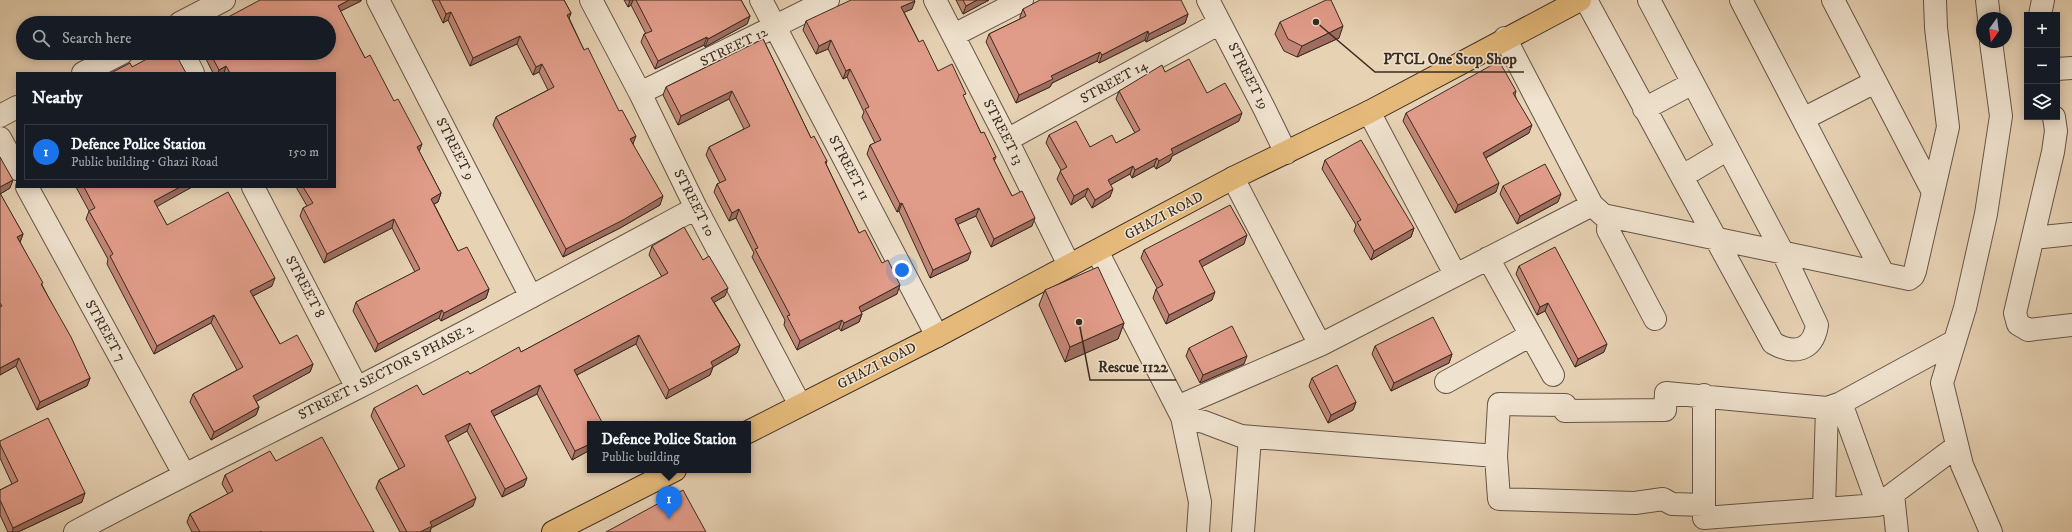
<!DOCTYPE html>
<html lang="en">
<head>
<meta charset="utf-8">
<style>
	:root { --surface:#171b24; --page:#242831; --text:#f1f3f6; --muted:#9ea1a6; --line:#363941; --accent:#1a73e8 }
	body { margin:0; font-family:"IM FELL DW Pica",serif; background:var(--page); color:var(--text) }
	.controls { position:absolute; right:12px; top:12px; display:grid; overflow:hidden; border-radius:0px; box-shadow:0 2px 10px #0003 }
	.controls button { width:36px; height:36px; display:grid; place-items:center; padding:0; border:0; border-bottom:1px solid var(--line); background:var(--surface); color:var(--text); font:20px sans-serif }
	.compass { position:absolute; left:1976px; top:12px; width:36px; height:36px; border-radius:50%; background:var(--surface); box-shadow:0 2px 10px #0003; rotate:194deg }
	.you { position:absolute; left:902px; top:270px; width:14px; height:14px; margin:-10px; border:3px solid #fff; border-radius:50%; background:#1a73e8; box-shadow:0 0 0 6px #1a73e833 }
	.badge { display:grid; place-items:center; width:26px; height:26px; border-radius:50%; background:var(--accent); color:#fff; font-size:13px; font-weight:700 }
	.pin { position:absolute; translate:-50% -33px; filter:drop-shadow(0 1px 2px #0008) }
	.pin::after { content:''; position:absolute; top:21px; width:14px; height:12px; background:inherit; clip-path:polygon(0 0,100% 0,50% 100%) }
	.popup { position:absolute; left:587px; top:421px; width:164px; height:52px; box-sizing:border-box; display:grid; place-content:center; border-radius:0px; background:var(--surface); filter:drop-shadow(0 1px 3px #0005); font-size:13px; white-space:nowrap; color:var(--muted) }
	.popup b { font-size:15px; color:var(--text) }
	.popup::after { content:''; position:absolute; left:50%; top:100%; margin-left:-8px; border:8px solid transparent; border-top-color:var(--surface) }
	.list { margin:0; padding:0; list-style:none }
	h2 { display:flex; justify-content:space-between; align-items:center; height:52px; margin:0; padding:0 16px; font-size:17px }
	h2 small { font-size:13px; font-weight:400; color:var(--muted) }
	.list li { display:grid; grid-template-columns:26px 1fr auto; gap:12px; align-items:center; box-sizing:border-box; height:56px; margin:0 8px 8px; padding:0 8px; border:1px solid var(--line); border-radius:0px }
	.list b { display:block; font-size:15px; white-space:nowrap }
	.list p { margin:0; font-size:13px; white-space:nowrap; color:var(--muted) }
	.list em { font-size:13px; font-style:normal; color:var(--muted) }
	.icon { flex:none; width:22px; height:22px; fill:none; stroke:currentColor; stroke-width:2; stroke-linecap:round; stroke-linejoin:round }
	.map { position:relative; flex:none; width:2072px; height:532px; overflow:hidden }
	.search { position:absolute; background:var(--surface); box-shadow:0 2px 10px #0003; left:16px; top:16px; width:320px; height:44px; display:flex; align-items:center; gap:10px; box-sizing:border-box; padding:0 14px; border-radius:22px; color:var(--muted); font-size:15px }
	.panel { position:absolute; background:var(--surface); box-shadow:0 2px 10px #0003; left:16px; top:72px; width:320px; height:116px; border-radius:0px }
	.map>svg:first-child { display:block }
</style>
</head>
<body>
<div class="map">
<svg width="2072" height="532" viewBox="0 0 2072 532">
	<rect width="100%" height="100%" fill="#e7d2b4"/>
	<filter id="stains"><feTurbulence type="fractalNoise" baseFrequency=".005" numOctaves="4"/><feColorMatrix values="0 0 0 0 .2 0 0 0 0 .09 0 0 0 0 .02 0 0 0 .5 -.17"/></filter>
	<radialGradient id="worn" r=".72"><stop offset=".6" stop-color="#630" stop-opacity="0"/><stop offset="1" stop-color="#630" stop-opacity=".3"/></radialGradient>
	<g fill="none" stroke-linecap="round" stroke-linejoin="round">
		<!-- minor casing -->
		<g stroke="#655546" stroke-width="24">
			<path id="minor" d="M378 0 531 297
				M591 0 640 93 696 208 800 405
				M761 0 937 336
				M935 0 1007 140 1069 265
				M1208 0 1264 108 1286 153
				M1586 0 1681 175 1693 170 1728 149
				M1649 0 1783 253 1817 325C1813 351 1794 355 1773 343L1681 175
				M1741 0 1883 273
				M1833 0 1933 192
				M1987 0 1989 18
				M2040 15 2043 0
				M180 23 224 0
				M954 35 1022 0
				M1505 38 1592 205 1603 215 1909 279 1913 276 1915 271 1948 127 1936 28 1935 0
				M183 53 193 73
				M2057 69 2072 68
				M83 73 122 53
				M640 93 828 0
				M1644 109 1693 83
				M1369 112 1455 274
				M0 116 17 107
				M2054 117 2056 131 2053 152 2015 313 2018 324 2028 330 2072 325
				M1803 119 1875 82
				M0 138 17 169
				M1007 140 1220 23
				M1233 178 1320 345
				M27 187 184 474
				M253 187 357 388
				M1609 218 1608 230 1655 319
				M2035 235 2043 237 2072 234
				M1097 251 1182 417 1200 502 1198 532
				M1488 258 1553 375
				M1446 382 1531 335
				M1704 395V518L1878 505 1957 446
				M1841 403 1878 505
				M1177 407 1320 345 1592 205
				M1182 417 1204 422 1241 436 1496 456
				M1893 494 1897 532
				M1704 505 1672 504 1663 499 1635 503 1499 499 1496 456 1499 404 1565 405V411L1665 410 1666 393 1827 408 1841 403 1955 341
				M1824 509 1827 408
				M75 532C168 482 263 436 357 388 471 330 583 269 696 208
				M1243 532 1250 437
				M1991 532 1962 465 1942 383 1965 308 1986 214 2001 116 1991 42"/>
		</g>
		<!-- major casing -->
		<g stroke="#3a2b21" stroke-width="24">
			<path id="major" d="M748 432 937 336 1233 178 1369 112 1580 0
				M553 532 675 470"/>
		</g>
		<!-- minor -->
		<use href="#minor" stroke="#efe2ce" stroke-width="22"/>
		<!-- major -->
		<use href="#major" stroke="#e4b97a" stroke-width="22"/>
	</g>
	<!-- wall -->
	<path fill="#c28676" stroke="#3a2b21" d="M260 0H361V1L340 11 365 58 419 151 441 193 438 202 434 204 458 251 489 289 486 298 441 321 439 318 375 352 353 311 356 302 415 272 392 228 324 263 300 216 303 208 307 206 296 187H335V73H213L203 53H329Z
		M432 0H564L571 13 569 18 584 50 633 144 660 205 620 228 563 257 493 125 496 117 548 90 539 72 533 75 517 44 470 66 448 20 443 23Z
		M624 0H741L750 16 747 24 705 47 704 45 655 69 641 42 644 34H646L631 5 628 7Z
		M956 0H989L963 14Z
		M912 9 904 12 919 42 938 71 964 99 981 133 996 157 994 161 1012 196 1032 226 991 247 976 216 958 224 968 260 930 278 899 211 897 212 867 154 870 145 875 143 862 117 864 112 847 77 843 79 828 49 816 54 803 30 806 21Z
		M1023 9 1188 14 1185 23 1146 42 1145 40 1099 63 1097 61 1052 83 1050 87 1016 103 986 42 989 34 1020 19V17Z
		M1280 22 1339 38 1297 57 1284 51 1275 34Z
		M763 39 811 138 827 161 826 164 859 233 897 294 861 312 862 314 859 322 841 331 839 328 797 350 784 325 785 320 752 257 754 253 736 218 729 221 714 192 717 184 720 183 706 155 709 147 744 129 729 99 678 125 663 95 666 87Z
		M1165 72 1207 93 1239 121 1172 156 1170 161 1156 169 1154 166 1132 178 1130 174 1110 185V197L1092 208 1085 196 1071 205 1057 179 1061 170 1046 143 1049 135 1090 147 1116 143 1135 133 1116 99 1119 91Z
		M1516 91 1515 95 1529 133 1486 158 1496 192 1455 213 1403 121 1406 113Z
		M0 157 10 188 0 194 23 234 20 242 90 378 87 386 37 410 16 366 0 375Z
		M1325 160 1414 228 1411 237 1371 260 1354 231 1356 225 1322 169Z
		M1503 186 1558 202 1517 224 1500 194Z
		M76 187H192L156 206 167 225 272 286 253 296 280 344 313 364 310 372 256 401 259 407 256 415 211 440 190 402 193 394 237 370 211 323 154 354 107 264 108 259 86 219 89 211Z
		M1244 244 1202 266 1212 300 1166 324 1153 298 1156 289 1157 288 1141 258 1144 250Z
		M652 246 725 296 714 302 740 345 737 353 713 367 710 375 666 399 636 344 577 375 590 424V450L572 460 537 394 494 416 524 486 502 497 467 431 447 442 473 506 431 528 430 532H400L376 488 379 480 399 469 371 416 374 408 423 395 470 374 521 352 662 277 649 255Z
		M1519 266 1604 352 1575 367 1545 311 1537 315 1516 274Z
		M1045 290 1124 323 1118 339 1065 362 1039 305Z
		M1375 346 1452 354 1449 363 1391 391 1372 354Z
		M1189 348 1244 364 1200 383 1186 356Z
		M1312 378 1356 402 1353 410 1328 423 1309 386Z
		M0 444 82 502 18 532H8L0 515V490L12 484 0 458Z
		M276 461 374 532H192L187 522 190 514 228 494 222 484 225 475Z"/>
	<!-- shaded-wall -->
	<path fill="#9e6d60" stroke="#3a2b21" d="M349 0H361V1L335 14 338 6Z
		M630 0H633L631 5 628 7Z
		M977 0H989L963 14 966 6Z
		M915 1 912 9 898 15 901 7Z
		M451 12 448 20 443 23 446 14Z
		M571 13 568 21 567 15Z
		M1188 14 1185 23 1146 42 1149 34Z
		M750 16 747 24 705 47 708 39Z
		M1343 26 1339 38 1297 57 1302 46Z
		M1148 31 1145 40 1099 63 1102 55Z
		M520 36 517 44 470 66 473 58Z
		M707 37 704 45 655 69 658 61Z
		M831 40 828 49 816 54 819 46Z
		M1100 52 1097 61 1052 83 1050 87 1016 103 1019 95 1051 76Z
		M542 64 539 72 533 75 536 67Z
		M226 66 224 73H218L219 70Z
		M850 69 847 77 843 79 846 71Z
		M732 91 729 99 678 125 681 116Z
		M1242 113 1239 121 1172 156 1170 161 1156 169 1159 161 1171 149Z
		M1532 125 1529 133 1480 161 1483 153Z
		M636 136 633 144 630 139Z
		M422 144 419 152 417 147Z
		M1157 158 1154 166 1132 178 1135 170Z
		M1133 166 1130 174 1105 188 1108 180Z
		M13 180 10 188 0 194V187Z
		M1499 183 1496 192 1455 213 1458 205Z
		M180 187H192L151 210 154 201Z
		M1088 188 1085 196 1071 205 1074 196Z
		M1113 189 1110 197 1092 208 1095 200Z
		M441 193 438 202 428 207 431 199Z
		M1561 194 1558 202 1517 224 1520 216Z
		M663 196 660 205 620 228 563 257 566 249Z
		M902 203 899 211 897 212 900 204Z
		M979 208 976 216 952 227 955 219Z
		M739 209 736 218 729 221 732 213Z
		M1035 218 1032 226 991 247 994 239Z
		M394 219 392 228 324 263 327 254Z
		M1414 228 1411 237 1371 260 1374 251Z
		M23 234 20 242 17 237Z
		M1247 235 1244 244 1196 270 1199 261Z
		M971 252 968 260 930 278 933 270Z
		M275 278 272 286 247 299 250 291Z
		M900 285 897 294 856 315 859 307Z
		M728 288 725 296 708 306 711 298Z
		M489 289 486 298 441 321 444 313Z
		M1215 292 1212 300 1166 324 1169 315Z
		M1548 303 1545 311 1537 315 1540 307Z
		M442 310 439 318 375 352 378 344Z
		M862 314 859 322 841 331 844 323Z
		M214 315 211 323 154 354 157 346Z
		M842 320 839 328 797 350 800 341Z
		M1124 323 1118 339 1065 362 1070 347Z
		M639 335 636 344 571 378 574 370Z
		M1607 344 1604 352 1575 367 1578 359Z
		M740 345 737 353 713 367 710 375 666 399 669 390 711 362Z
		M1452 354 1449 363 1391 391 1394 383Z
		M1247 356 1244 364 1200 383 1203 375Z
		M19 358 16 366 0 375V368Z
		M313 364 310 372 250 405 253 396Z
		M90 378 87 386 37 410 40 402Z
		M540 385 537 394 488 419 491 411Z
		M1356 402 1353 410 1328 423 1331 415Z
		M259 407 256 415 211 440 214 432Z
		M470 423 467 431 442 445 445 436Z
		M590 444V450L572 460 575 451Z
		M527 478 524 486 502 497 505 489Z
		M85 493 82 502 18 532H12L13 528Z
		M476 498 473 506 431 528 430 532H420L430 522Z"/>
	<!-- building -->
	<path fill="#e19c89" stroke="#3a2b21" d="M260 0H349L338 6 365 58 370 55 394 101 398 99 422 144 417 147 441 193 431 199 458 251 467 247 489 289 444 313 442 310 378 344 356 302 420 269 394 219 327 254 303 208 313 203 303 187H335V73H230L226 66 219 70 210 53H329V23H217Z
		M439 0H564L571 13 567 15 584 50 588 48 619 111 622 110 636 136 630 139 663 196 623 220 566 249 496 117 554 87 542 64 536 67 520 36 473 58 451 12 446 14Z
		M636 0H741L750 16 708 39 707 37 658 61 644 34 652 31Z
		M851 0H914L915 1 901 7 919 42 923 40 938 71 952 64 966 94 963 95 981 133 984 132 996 157 993 158 1012 196 1022 191 1035 218 994 239 979 208 955 219 971 252 933 270 902 203 900 204 870 145 881 140 865 109 869 107 850 69 846 71 831 40 819 46 806 21Z
		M963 0H977L966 6Z
		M1040 0H1181L1188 14 1149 34 1148 31 1102 55 1100 52 1051 76 1053 79 1019 95 989 34 1026 16 1023 9Z
		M1326 0H1331L1343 26 1302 46 1288 39 1280 22Z
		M763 39 811 138 814 136 827 161 825 162 859 233 865 230 882 263 888 260 900 285 859 307 862 314 844 323 842 320 800 341 787 316 790 315 755 249 758 248 739 209 732 213 717 184 726 180 709 147 750 126 732 91 681 116 666 87Z
		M158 53H175L186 73H111L130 63 132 67Z
		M1189 59 1207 93 1225 83 1242 113 1171 149 1173 153 1159 161 1157 158 1135 170 1133 166 1108 180 1113 189 1095 200 1088 188 1074 196 1060 171 1067 167 1049 135 1076 121 1090 147 1112 135 1116 143 1140 130 1119 91 1162 65 1165 72Z
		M1499 61 1516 91 1513 93 1532 125 1483 153 1499 183 1458 205 1406 113Z
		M1361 140 1414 228 1374 251 1357 222 1361 220 1325 160Z
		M0 157 13 180 0 187Z
		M1545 164 1561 194 1520 216 1503 186Z
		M84 187H180L154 201 167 225 228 192 275 278 250 291 280 344 297 335 313 364 253 396 259 407 214 432 193 394 243 367 214 315 157 346 110 256 113 254 89 211 95 208Z
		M0 193 23 234 17 237 43 283 41 284 71 337 90 378 40 402 19 358 0 368V307L2 306 0 303Z
		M1230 205 1247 235 1199 261 1215 292 1169 315 1156 289 1163 285 1144 250Z
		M684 227 703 260 709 256 728 288 711 298 740 345 711 362 713 367 669 390 639 335 574 370 603 424H590V444L575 451 540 385 491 411 527 478 505 489 470 423 445 436 476 498 430 522 432 526 420 532H407L379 480 405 466 374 408 417 385 423 395 468 371 470 374 519 347 521 352 668 273 652 246Z
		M1555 247 1607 344 1578 359 1548 303 1540 307 1519 266Z
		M1098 267 1124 323 1070 347 1045 290Z
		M1433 317 1452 354 1394 383 1375 346Z
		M1232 326 1247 356 1203 375 1189 348Z
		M1337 365 1356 402 1331 415 1312 378Z
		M48 418 85 493 13 528 0 500V490L18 481 0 444V441Z
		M322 437 374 532H261V531L260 532H200L190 514 233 491 225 475 270 451 276 461Z
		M683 490 706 532H606Z"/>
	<g text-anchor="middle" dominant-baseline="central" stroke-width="3" stroke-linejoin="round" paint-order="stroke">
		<!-- street labels -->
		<g font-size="14" fill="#3a2b21" stroke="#efe2ce">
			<text transform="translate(734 47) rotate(-26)">STREET 12</text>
			<text transform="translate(1248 76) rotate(63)">STREET 19</text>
			<text transform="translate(1114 82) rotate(-29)">STREET 14</text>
			<text transform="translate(1003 132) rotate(63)">STREET 13</text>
			<text transform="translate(455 149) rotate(63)">STREET 9</text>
			<text transform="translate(849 168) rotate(62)">STREET 11</text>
			<text transform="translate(694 203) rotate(63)">STREET 10</text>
			<text transform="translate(1164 216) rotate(-28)">GHAZI ROAD</text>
			<text transform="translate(305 287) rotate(62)">STREET 8</text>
			<text transform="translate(105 331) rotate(61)">STREET 7</text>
			<text transform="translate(877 366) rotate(-27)">GHAZI ROAD</text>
			<text transform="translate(386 372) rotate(-27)">STREET 1 SECTOR S PHASE 2</text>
		</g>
	</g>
	<!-- callouts -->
	<path fill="none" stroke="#3a2b21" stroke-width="1.5" d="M1316 22L1375 72H1524M1079 322L1090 380H1176"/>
	<g fill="#3a2b21" stroke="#efe2ce" stroke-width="1.5">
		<circle cx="1316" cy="22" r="4"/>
		<circle cx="1079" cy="322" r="4"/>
	</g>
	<g font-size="15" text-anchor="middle" font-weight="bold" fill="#3a2b21" stroke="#efe2ce" stroke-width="3" stroke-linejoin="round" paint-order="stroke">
		<text x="1450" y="64">PTCL One Stop Shop</text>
		<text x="1133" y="372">Rescue 1122</text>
	</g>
	<rect width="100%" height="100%" filter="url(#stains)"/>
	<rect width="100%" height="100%" fill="url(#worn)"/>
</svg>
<div class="controls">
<button>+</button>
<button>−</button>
<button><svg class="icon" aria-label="layers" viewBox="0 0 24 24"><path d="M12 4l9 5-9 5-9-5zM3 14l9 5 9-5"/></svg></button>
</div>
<svg class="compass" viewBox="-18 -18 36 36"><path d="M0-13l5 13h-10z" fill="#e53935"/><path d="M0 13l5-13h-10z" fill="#9ea1a6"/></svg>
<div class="you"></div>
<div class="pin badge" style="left:669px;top:519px">1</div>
<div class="popup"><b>Defence Police Station</b>Public building</div>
<div class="search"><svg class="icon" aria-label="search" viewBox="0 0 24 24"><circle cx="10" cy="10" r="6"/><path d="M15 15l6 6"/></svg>Search here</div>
<section class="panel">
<h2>Nearby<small></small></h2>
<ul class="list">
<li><span class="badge">1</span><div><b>Defence Police Station</b><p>Public building · Ghazi Road</p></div><em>150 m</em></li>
</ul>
</section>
</div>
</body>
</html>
